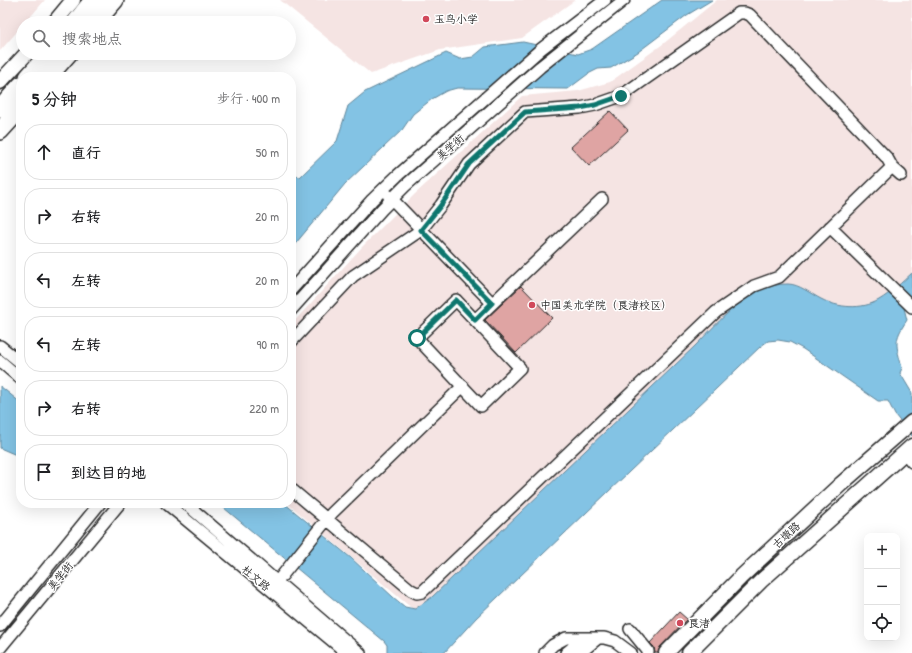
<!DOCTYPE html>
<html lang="zh">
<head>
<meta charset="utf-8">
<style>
	:root { --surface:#fff; --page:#f6f6f6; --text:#202124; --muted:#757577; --line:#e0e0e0 }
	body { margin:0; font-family:"Patrick Hand","LXGW WenKai TC",sans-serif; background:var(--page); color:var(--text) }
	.controls { position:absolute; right:12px; bottom:12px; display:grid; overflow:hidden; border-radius:8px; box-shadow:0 4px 16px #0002 }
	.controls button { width:36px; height:36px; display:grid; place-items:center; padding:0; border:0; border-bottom:1px solid var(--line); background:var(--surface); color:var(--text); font:20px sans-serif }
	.stop { position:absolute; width:12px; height:12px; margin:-9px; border:3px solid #0f766e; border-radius:50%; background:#fff }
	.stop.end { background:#0f766e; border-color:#fff; box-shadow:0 1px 4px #0008 }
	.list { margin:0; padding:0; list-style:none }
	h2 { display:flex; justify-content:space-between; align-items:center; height:52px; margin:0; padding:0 16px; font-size:17px }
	h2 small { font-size:13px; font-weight:400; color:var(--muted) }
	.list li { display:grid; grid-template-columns:26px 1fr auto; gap:12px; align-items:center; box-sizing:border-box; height:56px; margin:0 8px 8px; padding:0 8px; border:1px solid var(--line); border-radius:16px }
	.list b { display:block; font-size:15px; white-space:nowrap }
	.list em { font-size:13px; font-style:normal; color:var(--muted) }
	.icon { flex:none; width:22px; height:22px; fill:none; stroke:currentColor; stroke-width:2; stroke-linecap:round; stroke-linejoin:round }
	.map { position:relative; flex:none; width:912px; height:653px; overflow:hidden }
	.search { position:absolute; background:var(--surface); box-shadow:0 4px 16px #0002; left:16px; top:16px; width:280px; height:44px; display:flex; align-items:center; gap:10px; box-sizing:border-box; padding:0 14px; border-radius:22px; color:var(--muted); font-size:15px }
	.panel { position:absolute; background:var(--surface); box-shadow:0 4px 16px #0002; left:16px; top:72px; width:280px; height:436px; border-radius:16px }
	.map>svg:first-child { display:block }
</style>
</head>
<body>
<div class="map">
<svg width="912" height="653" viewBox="0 0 912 653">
	<rect width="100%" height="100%" fill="#fff"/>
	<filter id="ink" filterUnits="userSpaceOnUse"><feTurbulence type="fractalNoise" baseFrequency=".025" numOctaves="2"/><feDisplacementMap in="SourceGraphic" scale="8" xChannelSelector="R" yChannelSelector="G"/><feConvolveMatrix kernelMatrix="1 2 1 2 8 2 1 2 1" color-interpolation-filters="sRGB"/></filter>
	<g filter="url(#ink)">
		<!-- built -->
		<path fill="#f5e4e3" d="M0 0H45L25 23H23V25L0 51Z
			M280 0H575L522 38 440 50 371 74Z
			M717 0H912V282L857 322 781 292 421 616 287 503H291V325L362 247 415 194 522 96 578 91 610 82 663 44Z"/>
		<!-- water -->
		<path fill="#83c3e4" stroke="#60869a" d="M662 0H712L687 15 638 52 611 68 598 69 588 74 568 89 457 88 446 91 432 99 413 114 402 130 345 184 291 249V175L300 177 337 141 348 106 365 92 446 53 460 59 473 57 485 47 523 42 578 54 592 49Z
			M912 273V300L904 308 907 320C893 341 896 344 902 368L900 373 912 393V436L895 415 888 401H878L803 349 790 342 778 340 768 341 761 346 476 618 444 653H387V645L384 641 218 503H284L351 558 393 597 405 607 415 609 432 597 695 346C719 322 750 283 788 284 799 284 811 294 821 299 838 308 862 310 879 300 891 293 902 282 912 273Z
			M0 386 21 403V457L0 448Z"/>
		<!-- building -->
		<path fill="#dfa4a3" stroke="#2b2b2b" d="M610 111 628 130 589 166 571 147Z
			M521 286 552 318 516 353 485 320Z
			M679 612 687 619 660 647 658 653H655L654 647 650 643Z"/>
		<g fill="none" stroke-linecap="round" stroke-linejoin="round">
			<!-- minor casing -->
			<g stroke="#2b2b2b" stroke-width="14">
				<path id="minor" d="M388 195 492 303
					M830 227 912 307
					M291 290 372 200 397 176 541 49 605 0
					M456 300 520 368 481 406 417 338Z
					M291 310 382 209 405 186 540 67 624 0
					M475 320 602 199
					M291 342 353 276 421 230 441 205 469 164 525 112 580 108 595 105 621 96 739 13H745L750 15 887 158 892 167 901 175
					M0 346 21 363
					M0 361 21 379
					M905 453 912 462
					M291 489 411 590 417 593 422 592 716 312 754 286 779 277 892 167
					M166 503 347 653
					M185 503 360 653
					M277 582 332 513 463 386
					M0 626 100 503
					M630 629 648 651V653
					M0 648 120 503
					M545 653 553 645 566 638H604L615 641 631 653
					M566 653 584 638
					M580 653 598 638"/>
			</g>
			<!-- major casing -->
			<g stroke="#2b2b2b" stroke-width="17">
				<path id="major" d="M89 18 103 0
					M54 23 73 0
					M0 82 27 53
					M666 653 742 576 841 484 912 422
					M689 653 761 581 912 446"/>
			</g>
			<!-- highway casing -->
			<g stroke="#2b2b2b" stroke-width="20">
				<path id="highway" d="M75 23 93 0
					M95 23 115 0
					M28 77 49 53
					M48 77 69 53
					M0 109 21 85
					M0 131 21 108"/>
			</g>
			<!-- minor -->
			<use href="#minor" stroke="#fff" stroke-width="11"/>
			<!-- major -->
			<use href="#major" stroke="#fff" stroke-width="14"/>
			<!-- highway -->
			<use href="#highway" stroke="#fff" stroke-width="17"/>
		</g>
	</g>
	<g fill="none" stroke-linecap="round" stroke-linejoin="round" filter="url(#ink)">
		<!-- route -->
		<path stroke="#0f766e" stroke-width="5" d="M417 338 456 300 475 320 492 303 421 230 441 205 469 164 525 112 580 108 595 105 621 96"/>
	</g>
	<!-- markers -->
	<g fill="#d1495b" stroke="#fff" stroke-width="1.5">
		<circle cx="426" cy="19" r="4"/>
		<circle cx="532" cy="305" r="4"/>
		<circle cx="680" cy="623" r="4"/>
	</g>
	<g text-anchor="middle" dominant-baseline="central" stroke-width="3" stroke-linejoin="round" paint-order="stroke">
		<!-- poi labels -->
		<g font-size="11" fill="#2b2b2b" stroke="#fff" text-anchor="start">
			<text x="434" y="19">玉鸟小学</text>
			<text x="540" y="305">中国美术学院（良渚校区）</text>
			<text x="688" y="623">良渚</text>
		</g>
		<!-- street labels -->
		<g font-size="11" fill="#2b2b2b" stroke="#fff">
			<text transform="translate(450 147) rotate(-41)">美学街</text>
			<text transform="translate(786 535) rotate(-43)">古墩路</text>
			<text transform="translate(60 576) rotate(-50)">美学街</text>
			<text transform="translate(256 578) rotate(40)">杜文路</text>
		</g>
	</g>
</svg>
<div class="controls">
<button>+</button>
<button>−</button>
<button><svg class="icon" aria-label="locate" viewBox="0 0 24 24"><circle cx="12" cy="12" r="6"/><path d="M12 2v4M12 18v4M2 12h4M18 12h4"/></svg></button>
</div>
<div class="stop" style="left:417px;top:338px"></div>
<div class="stop end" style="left:621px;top:96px"></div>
<div class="search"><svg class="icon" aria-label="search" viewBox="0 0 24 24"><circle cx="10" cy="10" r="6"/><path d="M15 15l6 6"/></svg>搜索地点</div>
<section class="panel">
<h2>5 分钟<small>步行 · 400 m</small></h2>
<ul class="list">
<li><svg class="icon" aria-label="ahead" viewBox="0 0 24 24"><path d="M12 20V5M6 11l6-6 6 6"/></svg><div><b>直行</b></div><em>50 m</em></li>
<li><svg class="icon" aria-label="right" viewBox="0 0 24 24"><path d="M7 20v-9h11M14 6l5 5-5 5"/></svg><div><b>右转</b></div><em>20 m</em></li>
<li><svg class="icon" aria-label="left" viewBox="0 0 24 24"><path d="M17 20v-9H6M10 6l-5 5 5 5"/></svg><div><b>左转</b></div><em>20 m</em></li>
<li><svg class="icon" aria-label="left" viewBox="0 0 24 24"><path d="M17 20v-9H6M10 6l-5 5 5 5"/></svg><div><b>左转</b></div><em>90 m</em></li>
<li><svg class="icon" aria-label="right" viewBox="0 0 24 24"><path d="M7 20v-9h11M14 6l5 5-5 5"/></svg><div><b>右转</b></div><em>220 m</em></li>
<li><svg class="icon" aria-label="arrive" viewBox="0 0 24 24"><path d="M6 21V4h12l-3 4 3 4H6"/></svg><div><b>到达目的地</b></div></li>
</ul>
</section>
</div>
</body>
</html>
